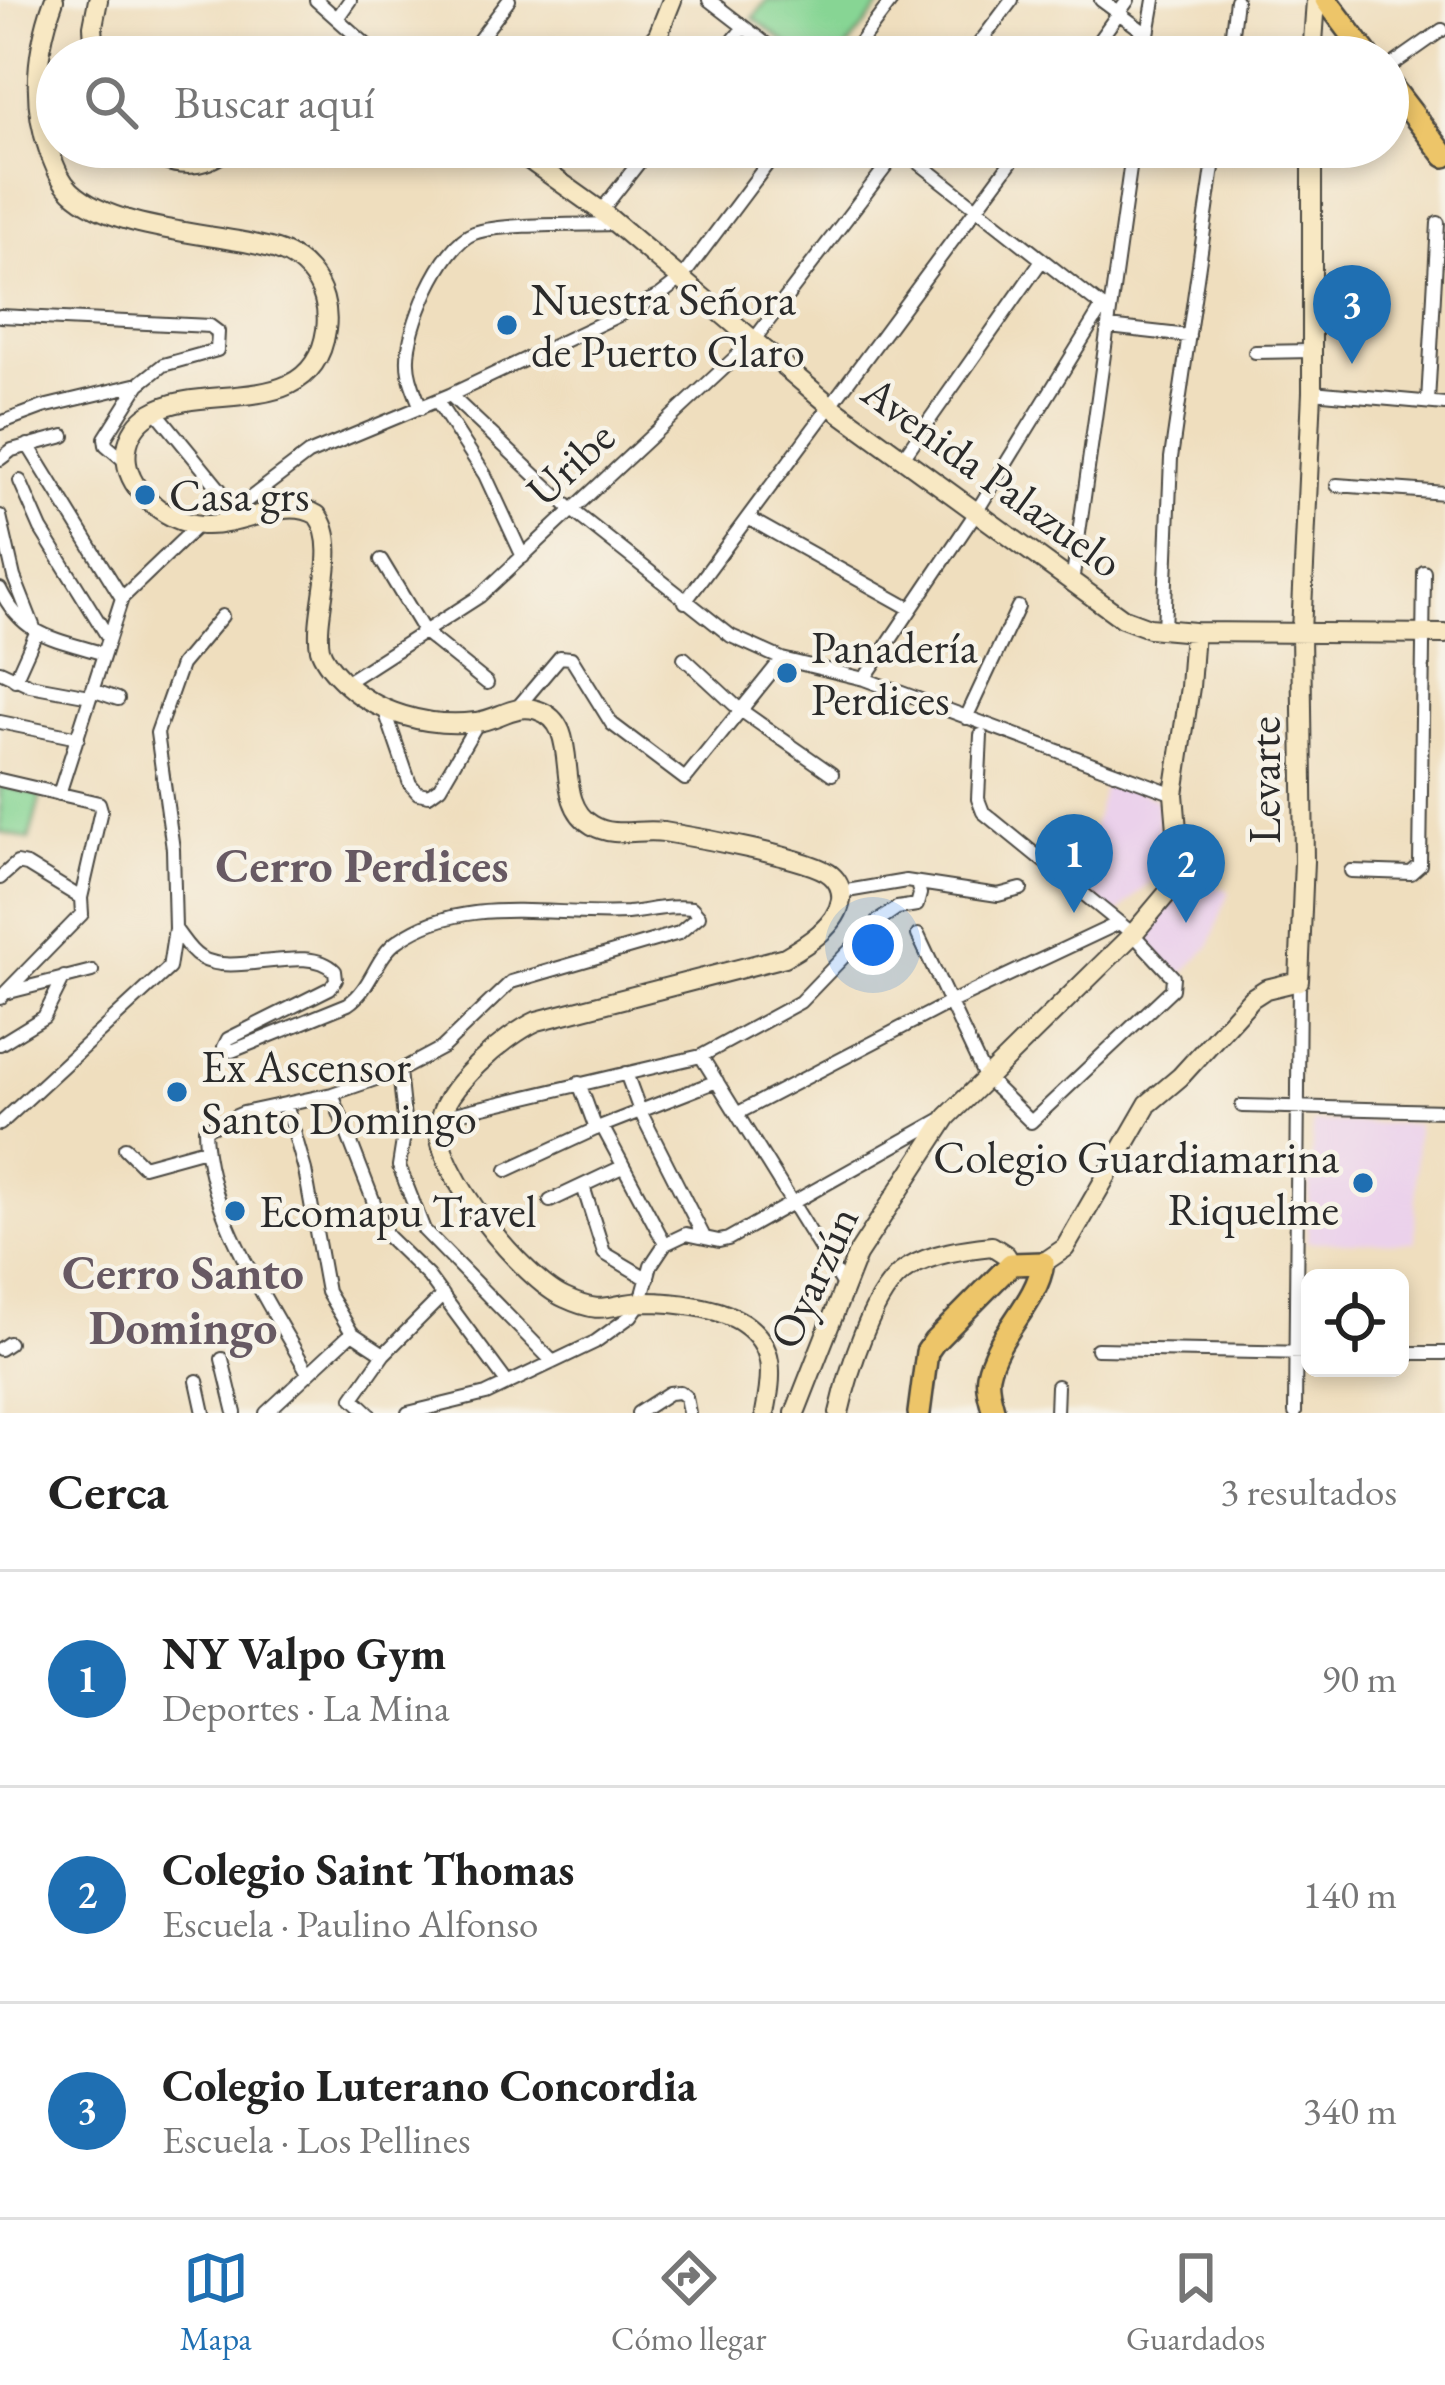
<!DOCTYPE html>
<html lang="es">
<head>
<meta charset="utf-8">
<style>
	:root { --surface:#fff; --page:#f6f6f6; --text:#222; --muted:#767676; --line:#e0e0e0; --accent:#1f6fb2 }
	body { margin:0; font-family:"EB Garamond",serif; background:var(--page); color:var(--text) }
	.controls { position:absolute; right:36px; bottom:36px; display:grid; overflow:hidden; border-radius:18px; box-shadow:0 6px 18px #0003 }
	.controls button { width:108px; height:108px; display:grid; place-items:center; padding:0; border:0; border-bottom:3px solid var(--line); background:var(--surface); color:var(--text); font:60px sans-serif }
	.you { position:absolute; left:873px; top:945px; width:42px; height:42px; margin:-30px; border:9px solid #fff; border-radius:50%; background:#1a73e8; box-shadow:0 0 0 18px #1a73e833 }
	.badge { display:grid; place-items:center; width:78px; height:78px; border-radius:50%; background:var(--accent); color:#fff; font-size:39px; font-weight:700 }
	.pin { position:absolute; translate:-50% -99px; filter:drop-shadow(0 3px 6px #0008) }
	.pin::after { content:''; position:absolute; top:63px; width:42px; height:36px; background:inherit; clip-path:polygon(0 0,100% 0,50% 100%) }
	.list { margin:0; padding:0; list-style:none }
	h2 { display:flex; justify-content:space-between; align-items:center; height:156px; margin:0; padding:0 48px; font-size:51px }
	h2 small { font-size:39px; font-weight:400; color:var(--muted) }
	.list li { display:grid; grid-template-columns:78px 1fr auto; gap:36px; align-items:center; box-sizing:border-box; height:216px; padding:0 48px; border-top:3px solid var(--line) }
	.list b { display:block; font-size:45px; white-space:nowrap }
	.list p { margin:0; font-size:39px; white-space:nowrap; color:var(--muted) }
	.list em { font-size:39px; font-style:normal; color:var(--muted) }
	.icon { flex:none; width:66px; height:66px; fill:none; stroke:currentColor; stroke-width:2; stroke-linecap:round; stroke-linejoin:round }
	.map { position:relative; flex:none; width:1445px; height:1413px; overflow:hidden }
	.search { position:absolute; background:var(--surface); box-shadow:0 6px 18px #0003; left:36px; right:36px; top:36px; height:132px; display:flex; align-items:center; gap:30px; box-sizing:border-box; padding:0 42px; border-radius:66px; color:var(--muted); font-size:45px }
	.sheet { height:804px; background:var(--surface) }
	nav { display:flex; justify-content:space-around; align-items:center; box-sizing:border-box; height:168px; border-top:3px solid var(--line); background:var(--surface); font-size:33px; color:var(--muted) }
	nav a { display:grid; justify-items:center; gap:6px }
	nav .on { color:var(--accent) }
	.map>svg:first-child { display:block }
</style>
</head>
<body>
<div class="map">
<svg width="1445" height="1413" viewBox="0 0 1445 1413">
	<rect width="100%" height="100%" fill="#f7f3e8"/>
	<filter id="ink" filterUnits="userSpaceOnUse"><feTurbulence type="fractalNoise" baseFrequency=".00833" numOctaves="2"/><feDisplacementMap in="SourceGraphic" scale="24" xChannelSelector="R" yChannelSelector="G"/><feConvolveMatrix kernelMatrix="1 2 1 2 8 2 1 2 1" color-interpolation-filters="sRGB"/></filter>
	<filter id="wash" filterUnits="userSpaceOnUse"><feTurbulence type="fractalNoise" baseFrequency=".004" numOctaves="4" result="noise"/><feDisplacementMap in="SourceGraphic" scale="48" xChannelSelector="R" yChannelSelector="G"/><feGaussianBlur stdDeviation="2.7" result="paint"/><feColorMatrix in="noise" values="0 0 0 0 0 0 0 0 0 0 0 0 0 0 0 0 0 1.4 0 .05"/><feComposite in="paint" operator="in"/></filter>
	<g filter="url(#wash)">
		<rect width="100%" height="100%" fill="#efdebe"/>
		<!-- built -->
		<path fill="#ebd1eb" d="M1104 786H1125L1157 799 1162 871 1115 916 1069 876 1095 821Z
			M1190 877 1229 891 1210 946 1178 979 1142 936Z
			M1313 1122 1417 1124 1415 1242H1307Z"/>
		<!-- green -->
		<path fill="#87d594" stroke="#598060" stroke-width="3" d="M767 0H876L882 4 840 57H804L753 18Z
			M0 785 41 795 29 840 0 832Z"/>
	</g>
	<g filter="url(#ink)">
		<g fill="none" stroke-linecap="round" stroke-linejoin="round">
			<!-- street casing -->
			<g stroke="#484641" stroke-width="16">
				<path id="street" d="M316 0 379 56
					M709 0 783 57
					M1101 0 1147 34
					M338 17 350 0
					M466 57 509 0
					M720 57 744 27
					M849 57 892 0
					M969 57 1012 0
					M1087 57 1128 0
					M1144 57 1154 0
					M1229 57 1236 0
					M1388 68 1442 30
					M899 147 1105 309
					M601 211 651 147
					M0 316 210 326 218 332 217 350 163 365 139 384 105 438 106 445 126 462
					M1109 327 1189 336
					M1255 352 1312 351
					M1312 392 1445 404
					M450 395 573 511 731 636 782 659 864 679 1174 794
					M437 401 485 475 523 557
					M1428 402 1438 223
					M421 408C416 394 408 379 408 363 406 330 441 245 474 233 500 223 583 225 615 224
					M155 410 236 509
					M0 423 43 407 139 384
					M28 445 122 598
					M0 459 12 450 64 436
					M902 459 1042 260
					M20 481 41 529 108 637
					M1337 485 1445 493
					M0 516 14 577 36 633 15 680
					M748 518 911 609
					M220 521 308 454 450 395 659 296 681 279 780 147
					M381 560 425 633 487 683
					M1072 583 1133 147
					M0 589C23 637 56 639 102 653
					M685 602 1022 147
					M1164 630 1171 458 1216 147
					M684 658 739 709 832 774
					M0 671 30 685 90 696
					M864 679 975 514 1101 309
					M345 683 480 596 753 341 901 147
					M92 690 118 699
					M384 708 410 784 418 793 429 795 440 787 478 722
					M517 708 560 657 571 658 612 724 685 779 782 659
					M966 718 1018 607
					M0 722 78 738
					M0 780 99 803 101 810 81 898 82 914 0 998
					M59 794 122 598 197 526
					M1351 871 1411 873 1420 865 1424 572
					M0 878 17 863 27 865 81 898
					M841 892 906 881 998 895 1021 889
					M175 929C183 939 190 952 201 958 235 978 307 942 335 971L336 980 330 988 228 1039 224 1047 232 1051 348 1004C373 987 375 956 399 940 464 894 552 917 627 913 649 911 669 905 692 908L699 916 679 933 511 982 442 1048 399 1071 332 1094 243 1113 205 1129C206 1212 269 1303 308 1373
					M918 935 985 1077 1031 1122 1172 989 1173 977 1133 934 983 812 978 799 981 735
					M9 992 92 971
					M0 1044 44 1017 64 977
					M701 1056 843 1285
					M399 1071 405 1128 399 1166 424 1230 553 1362
					M626 1073 640 1111 704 1237
					M579 1083 596 1129
					M332 1094 387 1236 428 1276 508 1384
					M286 1104 305 1170 327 1292 352 1333 384 1354
					M1242 1106 1445 1111
					M738 1113 949 1003 1119 923
					M441 1117 701 1056 800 1002 878 921 897 908 917 905 920 894 917 884
					M0 1124 169 968 175 929 173 849 157 733 181 665 222 616
					M602 1126 665 1244
					M405 1128 438 1126
					M125 1148 143 1166 205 1149
					M507 1170 602 1126 717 1081
					M583 1186 604 1253 648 1279
					M550 1201 622 1167
					M0 1349 9 1343
					M1097 1349 1310 1353
					M1400 1353H1445
					M222 1359 235 1413
					M197 1381 204 1413
					M266 1413 352 1333
					M369 1413 353 1398 384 1354 443 1295
					M408 1413 486 1394 595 1342 631 1316 641 1302 651 1265 665 1244 686 1234 719 1241 728 1239 940 1120
					M638 1413 669 1393 680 1392 686 1397 689 1413
					M1056 1413 1057 1386
					M1295 1413 1299 981"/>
			</g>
			<!-- secondary casing -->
			<g stroke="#484641" stroke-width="22">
				<path id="secondary" d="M54 0C36 50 31 101 49 151 55 166 59 179 71 191 109 227 193 232 244 242 268 247 292 251 309 271 323 287 329 309 326 330 313 423 204 380 151 413 138 421 129 434 127 449 124 469 133 485 146 498 213 563 269 487 317 515 342 546 313 612 320 649 323 659 334 672 341 679 374 713 429 728 476 722 498 720 514 703 537 710 586 725 549 800 592 825 615 839 640 828 664 832 695 837 812 858 831 875 838 881 842 890 841 900 837 926 806 945 785 957L537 1021C506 1035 441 1089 439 1125 435 1172 524 1280 565 1298 606 1317 608 1303 645 1302 674 1302 719 1307 743 1323 777 1346 772 1377 765 1413
					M95 57 93 26 98 0
					M307 57C332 45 349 48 374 57
					M640 57 658 35 672 0
					M1312 57 1316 0
					M144 147C170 169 203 170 229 147
					M511 147 601 211 832 407 1122 618 1149 628 1194 632 1445 634
					M1043 1263 1065 1248 1148 1104 1180 1077 1252 998 1266 989 1299 981 1304 861 1301 632 1312 392V147
					M795 1413 857 1255 947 1117 1133 934 1176 883 1180 866 1174 794 1190 687 1194 632
					M839 1413C848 1374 872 1289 908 1268 933 1253 964 1249 992 1246L1006 1255 1011 1264"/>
			</g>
			<!-- primary casing -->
			<g stroke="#484641" stroke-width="26">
				<path id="primary" d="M1326 0 1369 57
					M1388 82 1445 156
					M919 1413 927 1352 934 1342 1011 1264 1043 1263C1037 1304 996 1334 988 1375 986 1387 991 1401 994 1413"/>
			</g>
			<!-- street -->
			<use href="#street" stroke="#fff" stroke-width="12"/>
			<!-- secondary -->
			<use href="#secondary" stroke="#f8e8c3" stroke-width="18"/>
			<!-- primary -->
			<use href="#primary" stroke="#edc569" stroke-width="21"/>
		</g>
	</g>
	<!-- markers -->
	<g fill="#1f6fb2" stroke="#f7f3e8" stroke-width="4.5">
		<circle cx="507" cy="325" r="12"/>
		<circle cx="145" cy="495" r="12"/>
		<circle cx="787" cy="673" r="12"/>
		<circle cx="177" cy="1092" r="12"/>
		<circle cx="1363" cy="1183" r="12"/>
		<circle cx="235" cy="1211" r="12"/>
	</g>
	<g text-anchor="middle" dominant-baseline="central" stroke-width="9" stroke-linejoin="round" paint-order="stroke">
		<!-- poi labels -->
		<g font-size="45" fill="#2b2b2b" stroke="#f7f3e8" text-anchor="start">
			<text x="531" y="299">Nuestra Señora<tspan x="531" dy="52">de Puerto Claro</tspan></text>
			<text x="169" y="495">Casa grs</text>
			<text x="811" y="647">Panadería<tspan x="811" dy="52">Perdices</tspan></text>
			<text x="201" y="1066">Ex Ascensor<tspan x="201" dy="52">Santo Domingo</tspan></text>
			<text x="1339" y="1157" text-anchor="end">Colegio Guardiamarina<tspan x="1339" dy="52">Riquelme</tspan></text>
			<text x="259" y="1211">Ecomapu Travel</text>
		</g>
		<!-- street labels -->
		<g font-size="45" fill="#2b2b2b" stroke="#f7f3e8">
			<text transform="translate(570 463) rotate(-43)">Uribe</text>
			<text transform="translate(993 476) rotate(36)">Avenida Palazuelo</text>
			<text transform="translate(1264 780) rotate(-90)">Levarte</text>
			<text transform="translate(813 1277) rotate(-65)">Oyarzún</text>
		</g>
		<!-- neighbourhood labels -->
		<g font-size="48" font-weight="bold" fill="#675963" stroke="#f7f3e8">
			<text x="362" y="865">Cerro Perdices</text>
			<text x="183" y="1272">Cerro Santo<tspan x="183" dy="55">Domingo</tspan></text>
		</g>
	</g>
</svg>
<div class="controls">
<button><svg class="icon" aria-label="locate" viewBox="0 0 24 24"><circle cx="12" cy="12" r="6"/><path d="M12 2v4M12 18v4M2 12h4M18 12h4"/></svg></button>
</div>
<div class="you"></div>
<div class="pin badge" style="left:1074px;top:913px">1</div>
<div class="pin badge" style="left:1186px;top:923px">2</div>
<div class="pin badge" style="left:1352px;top:364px">3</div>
<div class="search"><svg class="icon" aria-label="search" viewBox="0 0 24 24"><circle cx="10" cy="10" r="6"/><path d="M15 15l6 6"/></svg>Buscar aquí</div>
</div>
<section class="sheet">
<h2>Cerca<small>3 resultados</small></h2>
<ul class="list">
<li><span class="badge">1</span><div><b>NY Valpo Gym</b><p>Deportes · La Mina</p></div><em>90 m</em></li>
<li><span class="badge">2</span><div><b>Colegio Saint Thomas</b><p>Escuela · Paulino Alfonso</p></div><em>140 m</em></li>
<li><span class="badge">3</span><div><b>Colegio Luterano Concordia</b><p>Escuela · Los Pellines</p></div><em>340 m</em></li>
</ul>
</section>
<nav>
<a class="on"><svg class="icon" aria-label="map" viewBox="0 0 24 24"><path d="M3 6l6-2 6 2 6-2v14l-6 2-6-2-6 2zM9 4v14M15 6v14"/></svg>Mapa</a>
<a><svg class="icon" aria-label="directions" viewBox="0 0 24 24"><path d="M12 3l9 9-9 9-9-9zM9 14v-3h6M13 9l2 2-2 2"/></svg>Cómo llegar</a>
<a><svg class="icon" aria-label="saved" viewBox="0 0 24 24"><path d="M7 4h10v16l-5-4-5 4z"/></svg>Guardados</a>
</nav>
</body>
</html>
